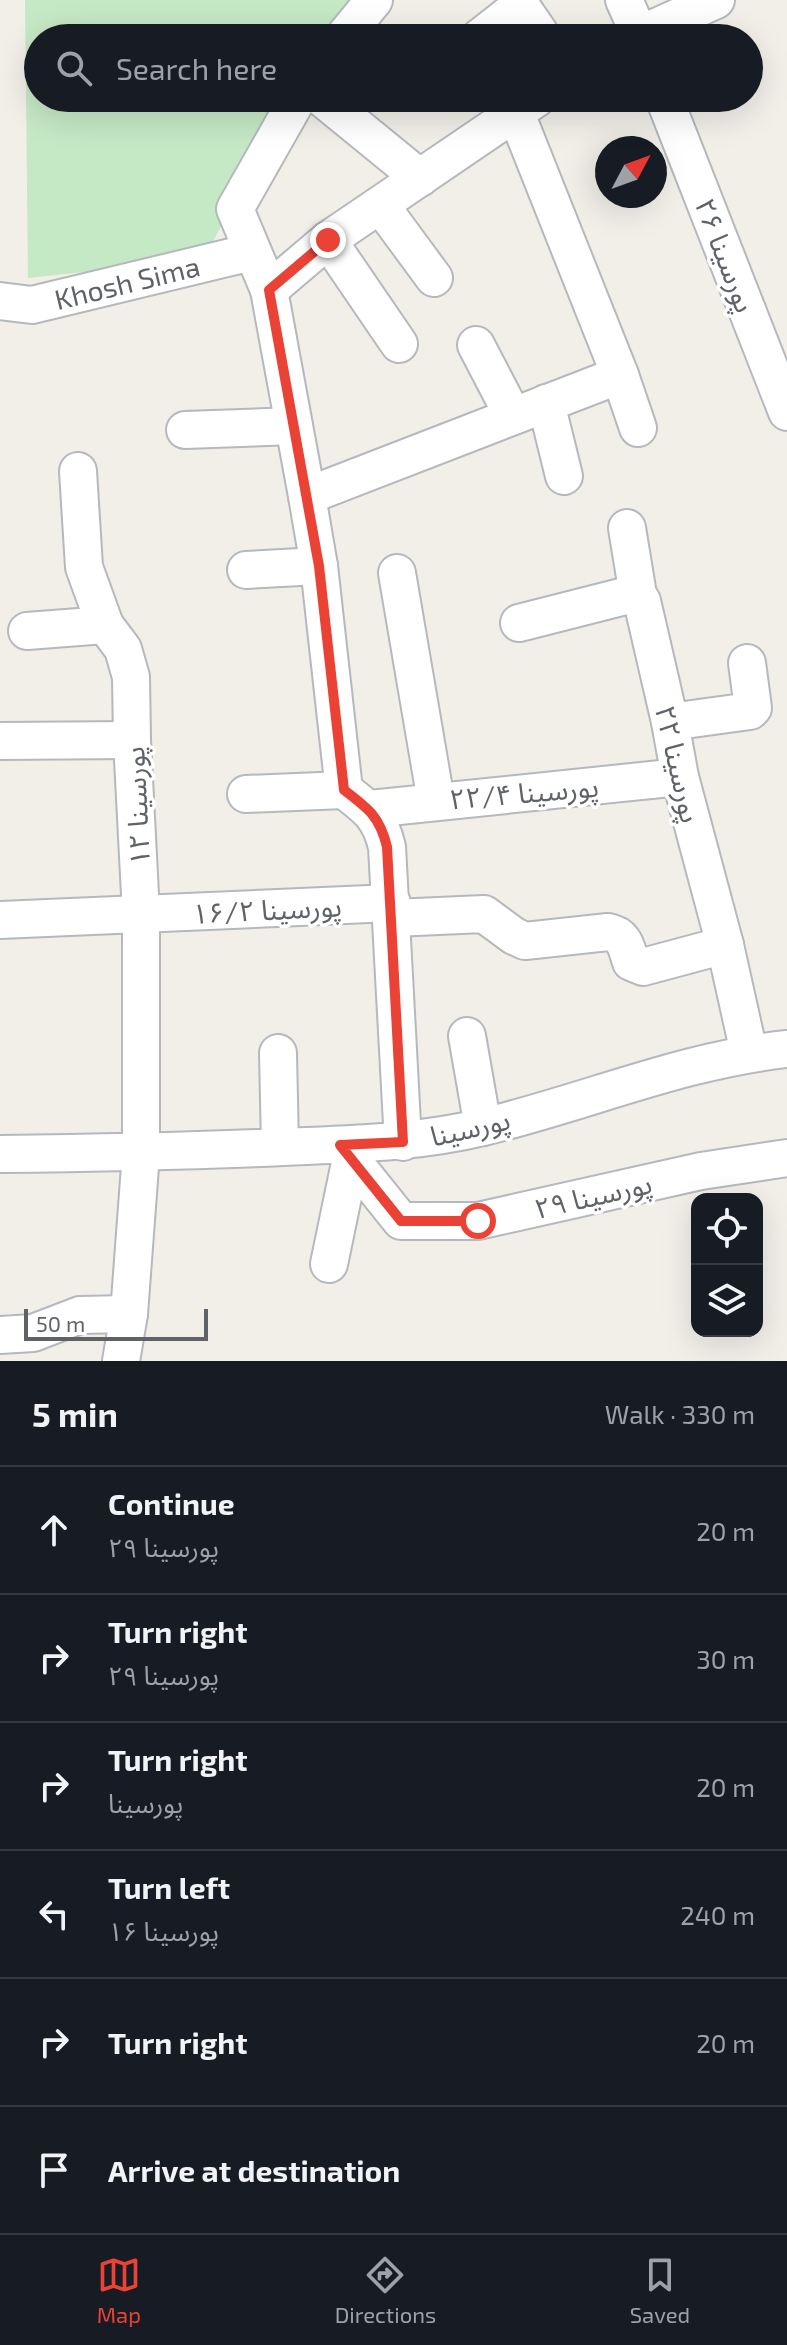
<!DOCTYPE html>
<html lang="en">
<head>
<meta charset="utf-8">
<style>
	:root { --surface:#171b24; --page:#20242c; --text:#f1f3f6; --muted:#9ea1a6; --line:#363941; --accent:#ea4335 }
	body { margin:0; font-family:"Exo 2","Noto Sans Arabic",sans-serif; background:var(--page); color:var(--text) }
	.controls { position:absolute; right:24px; bottom:24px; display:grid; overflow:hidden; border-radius:16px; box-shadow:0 8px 32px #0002 }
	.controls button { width:72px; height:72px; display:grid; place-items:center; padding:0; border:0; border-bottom:2px solid var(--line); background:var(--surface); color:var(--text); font:40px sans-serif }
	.compass { position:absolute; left:595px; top:136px; width:72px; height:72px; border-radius:50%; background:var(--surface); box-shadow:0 8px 32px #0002; rotate:49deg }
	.scale { position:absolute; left:24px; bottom:20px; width:184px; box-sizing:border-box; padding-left:8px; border:4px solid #5f6368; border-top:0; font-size:22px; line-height:28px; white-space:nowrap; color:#5f6368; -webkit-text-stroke:6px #fff; paint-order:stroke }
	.stop { position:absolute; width:24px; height:24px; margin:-18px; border:6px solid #ea4335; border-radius:50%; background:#fff }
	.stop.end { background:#ea4335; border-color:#fff; box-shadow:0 2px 8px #0008 }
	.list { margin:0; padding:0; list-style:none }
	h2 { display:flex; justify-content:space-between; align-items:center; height:104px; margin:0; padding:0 32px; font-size:34px }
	h2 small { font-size:26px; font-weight:400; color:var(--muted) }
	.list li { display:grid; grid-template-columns:52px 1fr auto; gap:24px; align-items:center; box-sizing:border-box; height:128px; padding:0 32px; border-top:2px solid var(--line) }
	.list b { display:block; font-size:30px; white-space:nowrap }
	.list p { margin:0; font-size:26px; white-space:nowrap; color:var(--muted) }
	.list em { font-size:26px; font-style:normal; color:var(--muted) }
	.icon { flex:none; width:44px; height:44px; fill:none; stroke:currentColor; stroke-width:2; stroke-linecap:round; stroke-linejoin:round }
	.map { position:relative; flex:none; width:787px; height:1361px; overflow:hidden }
	.search { position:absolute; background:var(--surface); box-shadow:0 8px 32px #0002; left:24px; right:24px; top:24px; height:88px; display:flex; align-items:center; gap:20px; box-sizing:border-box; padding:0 28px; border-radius:44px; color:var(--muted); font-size:30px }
	.sheet { height:872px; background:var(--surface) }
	nav { display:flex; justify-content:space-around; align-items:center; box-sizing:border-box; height:112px; border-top:2px solid var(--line); background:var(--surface); font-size:22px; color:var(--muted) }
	nav a { display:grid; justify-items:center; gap:4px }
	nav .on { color:var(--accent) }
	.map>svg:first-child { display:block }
</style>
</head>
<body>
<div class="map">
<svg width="787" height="1361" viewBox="0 0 787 1361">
	<rect width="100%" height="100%" fill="#f1efe8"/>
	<!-- green -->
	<path fill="#c5e8c5" d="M25 0H358L329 38H38V98H291L211 245 150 265 28 278Z"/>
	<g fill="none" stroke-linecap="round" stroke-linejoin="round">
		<!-- minor casing -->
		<g stroke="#b5b8bc" stroke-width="40">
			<g id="minor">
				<path d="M517 0 543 38"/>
				<path d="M624 0 641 38"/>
				<path d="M343 38 374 0"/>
				<path d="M479 38 521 5"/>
				<path d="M632 38 716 0"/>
				<path d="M298 98 235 209 269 290 307 496 319 566 344 790C369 809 380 817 387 847L403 1142"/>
				<path d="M322 98 420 178"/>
				<path d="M664 98 787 412"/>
				<path d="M515 111 620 375 638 428"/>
				<path d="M381 206 434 278"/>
				<path d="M328 240 399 344"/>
				<path d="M269 290 328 240 537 98"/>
				<path id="s1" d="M0 301 32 305 252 252"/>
				<path d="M476 345 513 416"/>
				<path d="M546 403 564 476"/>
				<path d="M185 430 294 426"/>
				<path d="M78 471 84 567 105 625 123 649 131 677 132 740 141 914V1153L129 1314 121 1361"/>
				<path d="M307 496 620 375"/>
				<path d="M627 528 638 595"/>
				<path d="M246 570 319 566"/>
				<path d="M397 573 436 801"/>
				<path d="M519 623 629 595H638L642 601 670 722 680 777 725 945 749 1053"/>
				<path d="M27 631 105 625"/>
				<path d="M670 722 750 711 753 708 747 663"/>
				<path d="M0 741 132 740"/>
				<path d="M246 794 344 790"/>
				<path d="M370 809 680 777"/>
				<path d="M393 918 484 914 514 936 525 941 608 932C625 935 626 947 631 962L643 967 725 945"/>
				<path d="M0 920 392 903"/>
				<path d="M467 1036 483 1127"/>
				<path d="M278 1053 280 1147"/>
				<path d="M340 1145 401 1221H478L701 1171 787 1158"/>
				<path d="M0 1154C95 1153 190 1151 284 1147 351 1144 417 1143 483 1127 584 1103 682 1060 787 1049"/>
				<path d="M329 1264 351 1158"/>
				<path d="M0 1335 33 1333 80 1315 129 1314"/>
			</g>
		</g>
		<!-- minor -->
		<use href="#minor" stroke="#fff" stroke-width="36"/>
	</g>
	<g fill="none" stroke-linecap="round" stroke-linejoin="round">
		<!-- route -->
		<path stroke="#ea4335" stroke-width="10" d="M328 240 269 290 319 566 344 790C369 809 380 817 387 847L403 1142 340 1145 401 1221H478"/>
	</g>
	<g text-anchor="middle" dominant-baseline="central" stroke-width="7" stroke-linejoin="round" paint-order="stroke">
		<!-- street labels -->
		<g font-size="28" fill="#5f6368" stroke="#fff">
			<text transform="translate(726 255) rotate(69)">پورسینا ۲۶</text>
			<text stroke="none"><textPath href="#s1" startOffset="130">Khosh Sima</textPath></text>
			<text transform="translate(679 764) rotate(77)">پورسینا ۲۲</text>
			<text transform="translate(524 792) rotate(-5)">پورسینا ۲۲/۴</text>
			<text transform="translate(136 806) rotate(-93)">پورسینا ۱۲</text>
			<text transform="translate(267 909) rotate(-3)">پورسینا ۱۶/۲</text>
			<text transform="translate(470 1127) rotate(-13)">پورسینا</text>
			<text transform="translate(593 1195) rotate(-13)">پورسینا ۲۹</text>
		</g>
	</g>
</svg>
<div class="controls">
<button><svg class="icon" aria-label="locate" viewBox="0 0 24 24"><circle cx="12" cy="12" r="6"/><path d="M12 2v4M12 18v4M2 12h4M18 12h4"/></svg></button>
<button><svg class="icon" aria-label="layers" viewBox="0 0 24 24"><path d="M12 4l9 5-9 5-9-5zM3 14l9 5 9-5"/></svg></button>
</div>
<svg class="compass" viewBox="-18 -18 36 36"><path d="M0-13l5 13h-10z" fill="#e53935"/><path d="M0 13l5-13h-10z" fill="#9ea1a6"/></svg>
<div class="scale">50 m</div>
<div class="stop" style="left:478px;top:1221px"></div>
<div class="stop end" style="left:328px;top:240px"></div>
<div class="search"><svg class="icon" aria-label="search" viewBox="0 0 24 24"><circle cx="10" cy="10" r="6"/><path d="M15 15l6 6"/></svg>Search here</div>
</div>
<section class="sheet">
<h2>5 min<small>Walk · 330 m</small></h2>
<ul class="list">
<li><svg class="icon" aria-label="ahead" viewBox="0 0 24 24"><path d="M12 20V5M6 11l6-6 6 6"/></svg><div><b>Continue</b><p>پورسینا ۲۹</p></div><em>20 m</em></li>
<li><svg class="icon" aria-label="right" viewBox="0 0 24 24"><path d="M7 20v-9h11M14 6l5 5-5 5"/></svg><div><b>Turn right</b><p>پورسینا ۲۹</p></div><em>30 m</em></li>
<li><svg class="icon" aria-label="right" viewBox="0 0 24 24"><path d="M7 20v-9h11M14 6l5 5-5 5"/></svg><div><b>Turn right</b><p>پورسینا</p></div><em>20 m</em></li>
<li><svg class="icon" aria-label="left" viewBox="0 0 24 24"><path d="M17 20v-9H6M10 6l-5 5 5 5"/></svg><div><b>Turn left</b><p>پورسینا ۱۶</p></div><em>240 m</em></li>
<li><svg class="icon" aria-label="right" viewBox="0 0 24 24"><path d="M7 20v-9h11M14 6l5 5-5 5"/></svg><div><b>Turn right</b></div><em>20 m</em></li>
<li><svg class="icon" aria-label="arrive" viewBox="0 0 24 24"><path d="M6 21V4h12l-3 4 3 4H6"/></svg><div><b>Arrive at destination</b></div></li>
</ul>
</section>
<nav>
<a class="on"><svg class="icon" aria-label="map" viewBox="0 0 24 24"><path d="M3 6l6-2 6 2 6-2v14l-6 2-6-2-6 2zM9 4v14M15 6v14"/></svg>Map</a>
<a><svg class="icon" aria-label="directions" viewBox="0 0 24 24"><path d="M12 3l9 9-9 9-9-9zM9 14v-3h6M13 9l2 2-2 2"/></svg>Directions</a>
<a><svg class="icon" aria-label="saved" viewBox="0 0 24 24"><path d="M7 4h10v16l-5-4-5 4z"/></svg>Saved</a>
</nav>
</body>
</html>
